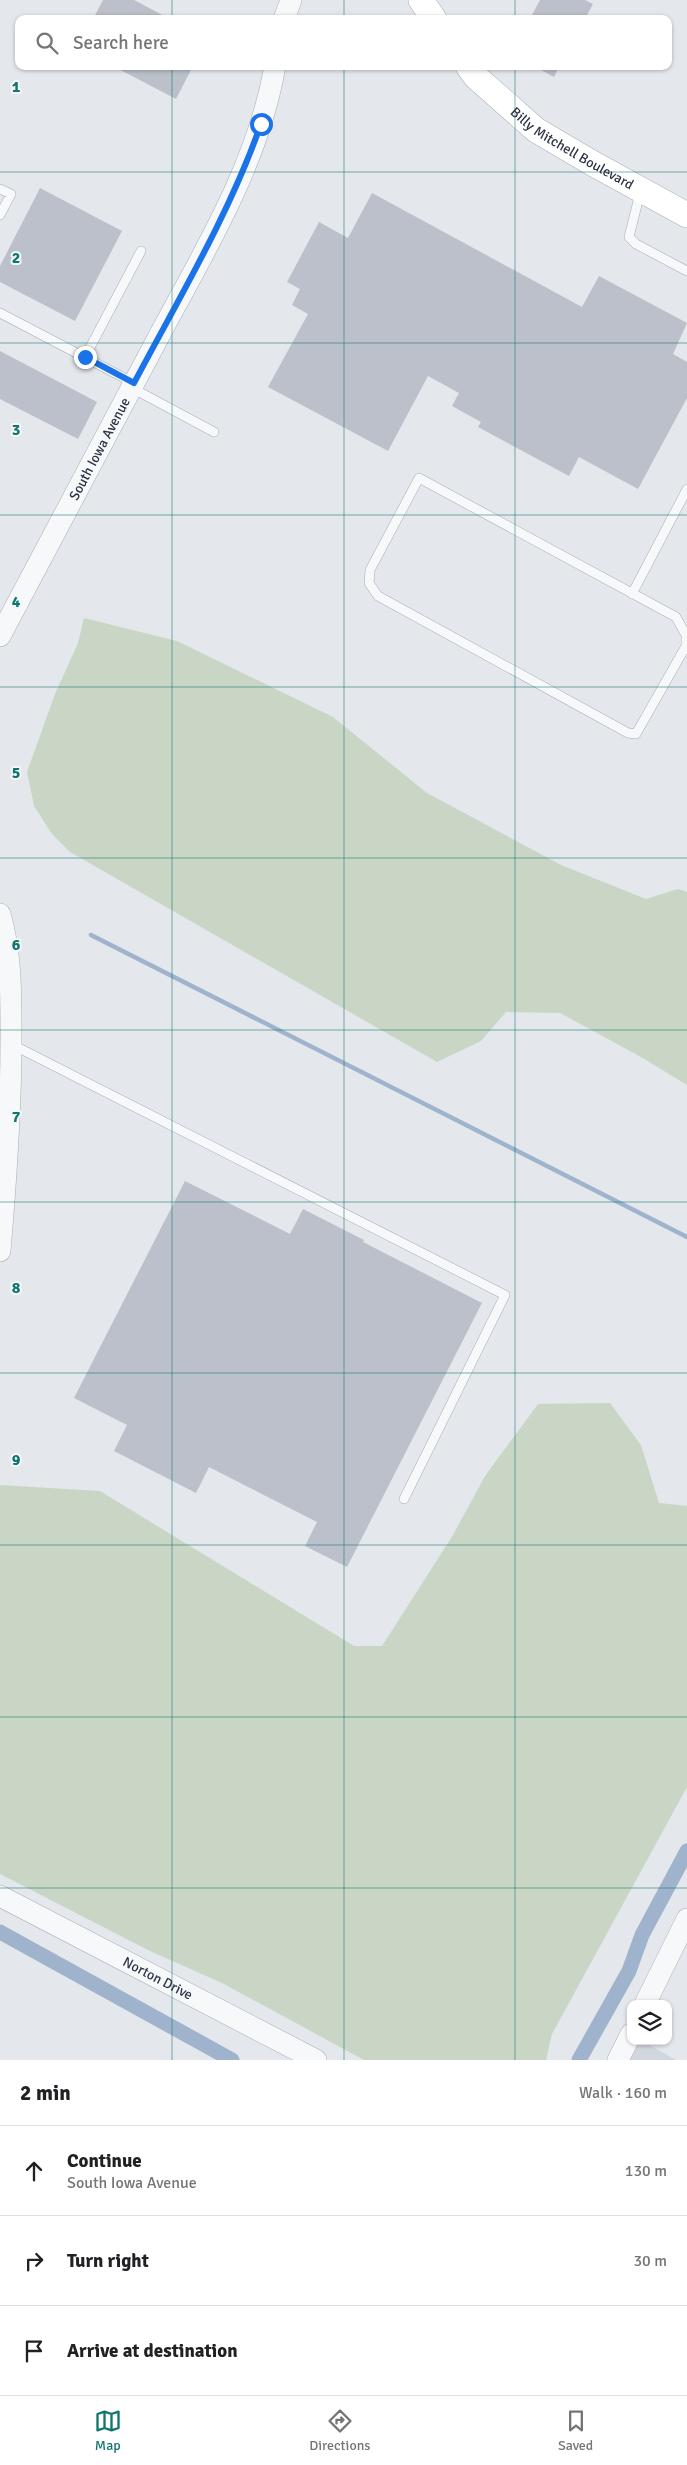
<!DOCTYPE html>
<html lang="en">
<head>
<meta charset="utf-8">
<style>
	:root { --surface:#fff; --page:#f2f2f2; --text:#202124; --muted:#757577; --line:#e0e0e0; --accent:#0f766e }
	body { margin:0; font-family:Signika,sans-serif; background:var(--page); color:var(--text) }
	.controls { position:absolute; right:15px; bottom:15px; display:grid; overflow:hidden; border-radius:10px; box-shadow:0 1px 4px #0004 }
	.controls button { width:45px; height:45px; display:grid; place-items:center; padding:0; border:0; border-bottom:1px solid var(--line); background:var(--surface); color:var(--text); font:25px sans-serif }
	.stop { position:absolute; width:15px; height:15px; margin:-11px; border:4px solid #1a73e8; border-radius:50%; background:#fff }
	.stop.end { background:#1a73e8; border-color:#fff; box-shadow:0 1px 5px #0008 }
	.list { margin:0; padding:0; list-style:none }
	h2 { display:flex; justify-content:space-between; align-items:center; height:65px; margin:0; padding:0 20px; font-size:21px }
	h2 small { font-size:16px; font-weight:400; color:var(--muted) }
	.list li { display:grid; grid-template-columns:32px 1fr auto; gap:15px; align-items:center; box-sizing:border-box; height:90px; padding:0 20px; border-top:1px solid var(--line) }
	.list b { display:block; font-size:19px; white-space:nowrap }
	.list p { margin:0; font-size:16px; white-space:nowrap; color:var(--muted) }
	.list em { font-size:16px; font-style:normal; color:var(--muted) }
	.icon { flex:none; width:28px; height:28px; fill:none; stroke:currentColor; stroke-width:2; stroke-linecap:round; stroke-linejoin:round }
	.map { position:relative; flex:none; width:687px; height:2060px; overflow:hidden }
	.search { position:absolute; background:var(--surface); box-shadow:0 1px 4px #0004; left:15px; right:15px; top:15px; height:55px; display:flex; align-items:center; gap:12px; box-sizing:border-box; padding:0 18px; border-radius:10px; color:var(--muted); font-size:19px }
	.sheet { height:335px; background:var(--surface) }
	nav { display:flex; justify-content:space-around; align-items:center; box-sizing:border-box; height:70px; border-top:1px solid var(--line); background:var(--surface); font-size:14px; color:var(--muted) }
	nav a { display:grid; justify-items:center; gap:2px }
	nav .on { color:var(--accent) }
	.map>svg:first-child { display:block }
</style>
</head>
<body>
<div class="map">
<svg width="687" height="2060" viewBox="0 0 687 2060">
	<rect width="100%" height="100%" fill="#e4e7ec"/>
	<!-- built -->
	<path fill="#d2d6de" d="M640 2041H642L676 2060H630Z"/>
	<!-- green -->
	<path fill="#c9d6c5" d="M84 618 177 641 333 717 427 793 561 865 646 899 678 889 687 892V1085L641 1057 560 1013 506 1012 481 1041 437 1062 70 852 52 834 34 806 27 772 55 694 78 643Z
		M610 1403 641 1445 659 1503 687 1506V1787L552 2034 546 2060H364L222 1983 150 1951 0 1874V1485L100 1491 354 1646H382L453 1535 485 1476 538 1404Z"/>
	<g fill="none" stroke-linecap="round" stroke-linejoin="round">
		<!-- stream -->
		<path stroke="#9fb4cc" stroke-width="4.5" d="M91 935 687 1237"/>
		<!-- canal -->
		<path stroke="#9fb4cc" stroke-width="15" d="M0 1932 232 2060
			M579 2060 629 1971 642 1935 687 1851"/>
	</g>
	<!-- building -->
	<path fill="#bbc0ca" d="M103 0H134L170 19H93Z
		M540 0H585L593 4 585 19H530Z
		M113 66H193L176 99Z
		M534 66H559L554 77Z
		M40 188 122 231 75 321 0 282V266Z
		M372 193 582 307 599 276 687 323 673 354 687 362V398L638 489 579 457 569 476 478 427 481 422 452 406 459 393 428 376 388 451 268 387 308 314 292 305 300 289 287 282 319 222 348 238Z
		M0 351 97 402 78 439 0 399Z
		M185 1181 290 1234 303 1209 364 1240 363 1242 482 1303 347 1567 305 1546 317 1522 209 1467 196 1493 114 1451 127 1425 74 1398Z"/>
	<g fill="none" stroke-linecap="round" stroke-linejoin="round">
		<!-- service casing -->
		<g stroke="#a9aeb7" stroke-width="10">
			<path id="service" d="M0 189 11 194 0 215
				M640 193 629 237 636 244 687 271
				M0 313 134 383
				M85 357 141 251
				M132 388 214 432
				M419 478 676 617 686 635V646L636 734 628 733 378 596 369 583 370 570Z
				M632 594 687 489
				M11 1044 505 1295 404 1499"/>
		</g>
		<!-- tertiary casing -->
		<g stroke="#a9aeb7" stroke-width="22">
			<g id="tertiary">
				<path d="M284 19 291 0"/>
				<path id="s1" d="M0 636C53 536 106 436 159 336 205 250 258 164 275 66"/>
				<path d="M0 914C12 956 11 999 11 1042 11 1112 6 1181 0 1251"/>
				<path id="s2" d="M0 1896 316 2060"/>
				<path d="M645 2004 687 1919"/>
				<path d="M618 2060 631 2034"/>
			</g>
		</g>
		<!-- secondary casing -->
		<g stroke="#a9aeb7" stroke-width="26">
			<g id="secondary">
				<path d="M421 0 434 19"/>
				<path id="s3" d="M468 66 476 77 536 130 592 163 687 215"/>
			</g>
		</g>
		<!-- service -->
		<use href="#service" stroke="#f7f8fa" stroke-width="9"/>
		<!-- tertiary -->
		<use href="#tertiary" stroke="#f7f8fa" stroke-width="21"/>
		<!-- secondary -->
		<use href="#secondary" stroke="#fff" stroke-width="25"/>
	</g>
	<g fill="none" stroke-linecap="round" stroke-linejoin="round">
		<!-- route -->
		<path stroke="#1a73e8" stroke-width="6" d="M85 357 134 383C179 298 229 215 261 124"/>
	</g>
	<!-- grid -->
	<path fill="none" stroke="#0f766e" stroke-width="1" stroke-opacity="0.55" d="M172 0V19M344 0V19M515 0V19M172 66V2060M344 66V2060M515 66V2060M0 172H687M0 343H687M0 515H687M0 687H687M0 858H687M0 1030H687M0 1202H687M0 1373H687M0 1545H687M0 1717H687M0 1888H687"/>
	<g text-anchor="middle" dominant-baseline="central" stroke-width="4" stroke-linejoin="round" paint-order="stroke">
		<!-- street labels -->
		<g font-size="14" fill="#2b3445" stroke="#f4f6f9">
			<text stroke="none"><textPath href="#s3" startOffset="134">Billy Mitchell Boulevard</textPath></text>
			<text stroke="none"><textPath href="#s1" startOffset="212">South Iowa Avenue</textPath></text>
			<text stroke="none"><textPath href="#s2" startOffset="178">Norton Drive</textPath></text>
		</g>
	</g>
	<g font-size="16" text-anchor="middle" font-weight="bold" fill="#0f766e" stroke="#f4f6f9" stroke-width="4" stroke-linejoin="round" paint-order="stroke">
		<text x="16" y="92">1</text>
		<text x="16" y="263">2</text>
		<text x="16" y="435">3</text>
		<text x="16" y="607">4</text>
		<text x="16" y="778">5</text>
		<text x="16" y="950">6</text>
		<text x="16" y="1122">7</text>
		<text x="16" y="1293">8</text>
		<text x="16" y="1465">9</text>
	</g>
</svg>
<div class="controls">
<button><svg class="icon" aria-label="layers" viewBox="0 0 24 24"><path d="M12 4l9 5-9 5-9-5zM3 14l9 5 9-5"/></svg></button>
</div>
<div class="stop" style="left:261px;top:124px"></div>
<div class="stop end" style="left:85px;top:357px"></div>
<div class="search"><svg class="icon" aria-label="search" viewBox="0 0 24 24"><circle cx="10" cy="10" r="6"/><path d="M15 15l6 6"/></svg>Search here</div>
</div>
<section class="sheet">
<h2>2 min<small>Walk · 160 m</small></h2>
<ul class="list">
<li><svg class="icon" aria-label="ahead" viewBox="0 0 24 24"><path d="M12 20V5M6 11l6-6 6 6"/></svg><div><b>Continue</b><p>South Iowa Avenue</p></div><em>130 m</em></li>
<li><svg class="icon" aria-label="right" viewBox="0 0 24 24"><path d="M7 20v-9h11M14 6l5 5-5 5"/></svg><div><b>Turn right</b></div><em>30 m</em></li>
<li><svg class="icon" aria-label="arrive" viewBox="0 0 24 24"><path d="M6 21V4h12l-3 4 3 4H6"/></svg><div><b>Arrive at destination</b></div></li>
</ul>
</section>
<nav>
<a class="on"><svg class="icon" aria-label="map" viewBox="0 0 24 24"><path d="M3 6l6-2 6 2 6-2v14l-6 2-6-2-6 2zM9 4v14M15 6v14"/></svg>Map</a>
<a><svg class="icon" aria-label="directions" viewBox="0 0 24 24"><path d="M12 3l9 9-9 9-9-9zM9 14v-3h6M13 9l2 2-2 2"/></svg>Directions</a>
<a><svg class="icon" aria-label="saved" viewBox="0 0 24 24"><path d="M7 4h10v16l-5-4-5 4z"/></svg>Saved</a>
</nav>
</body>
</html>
